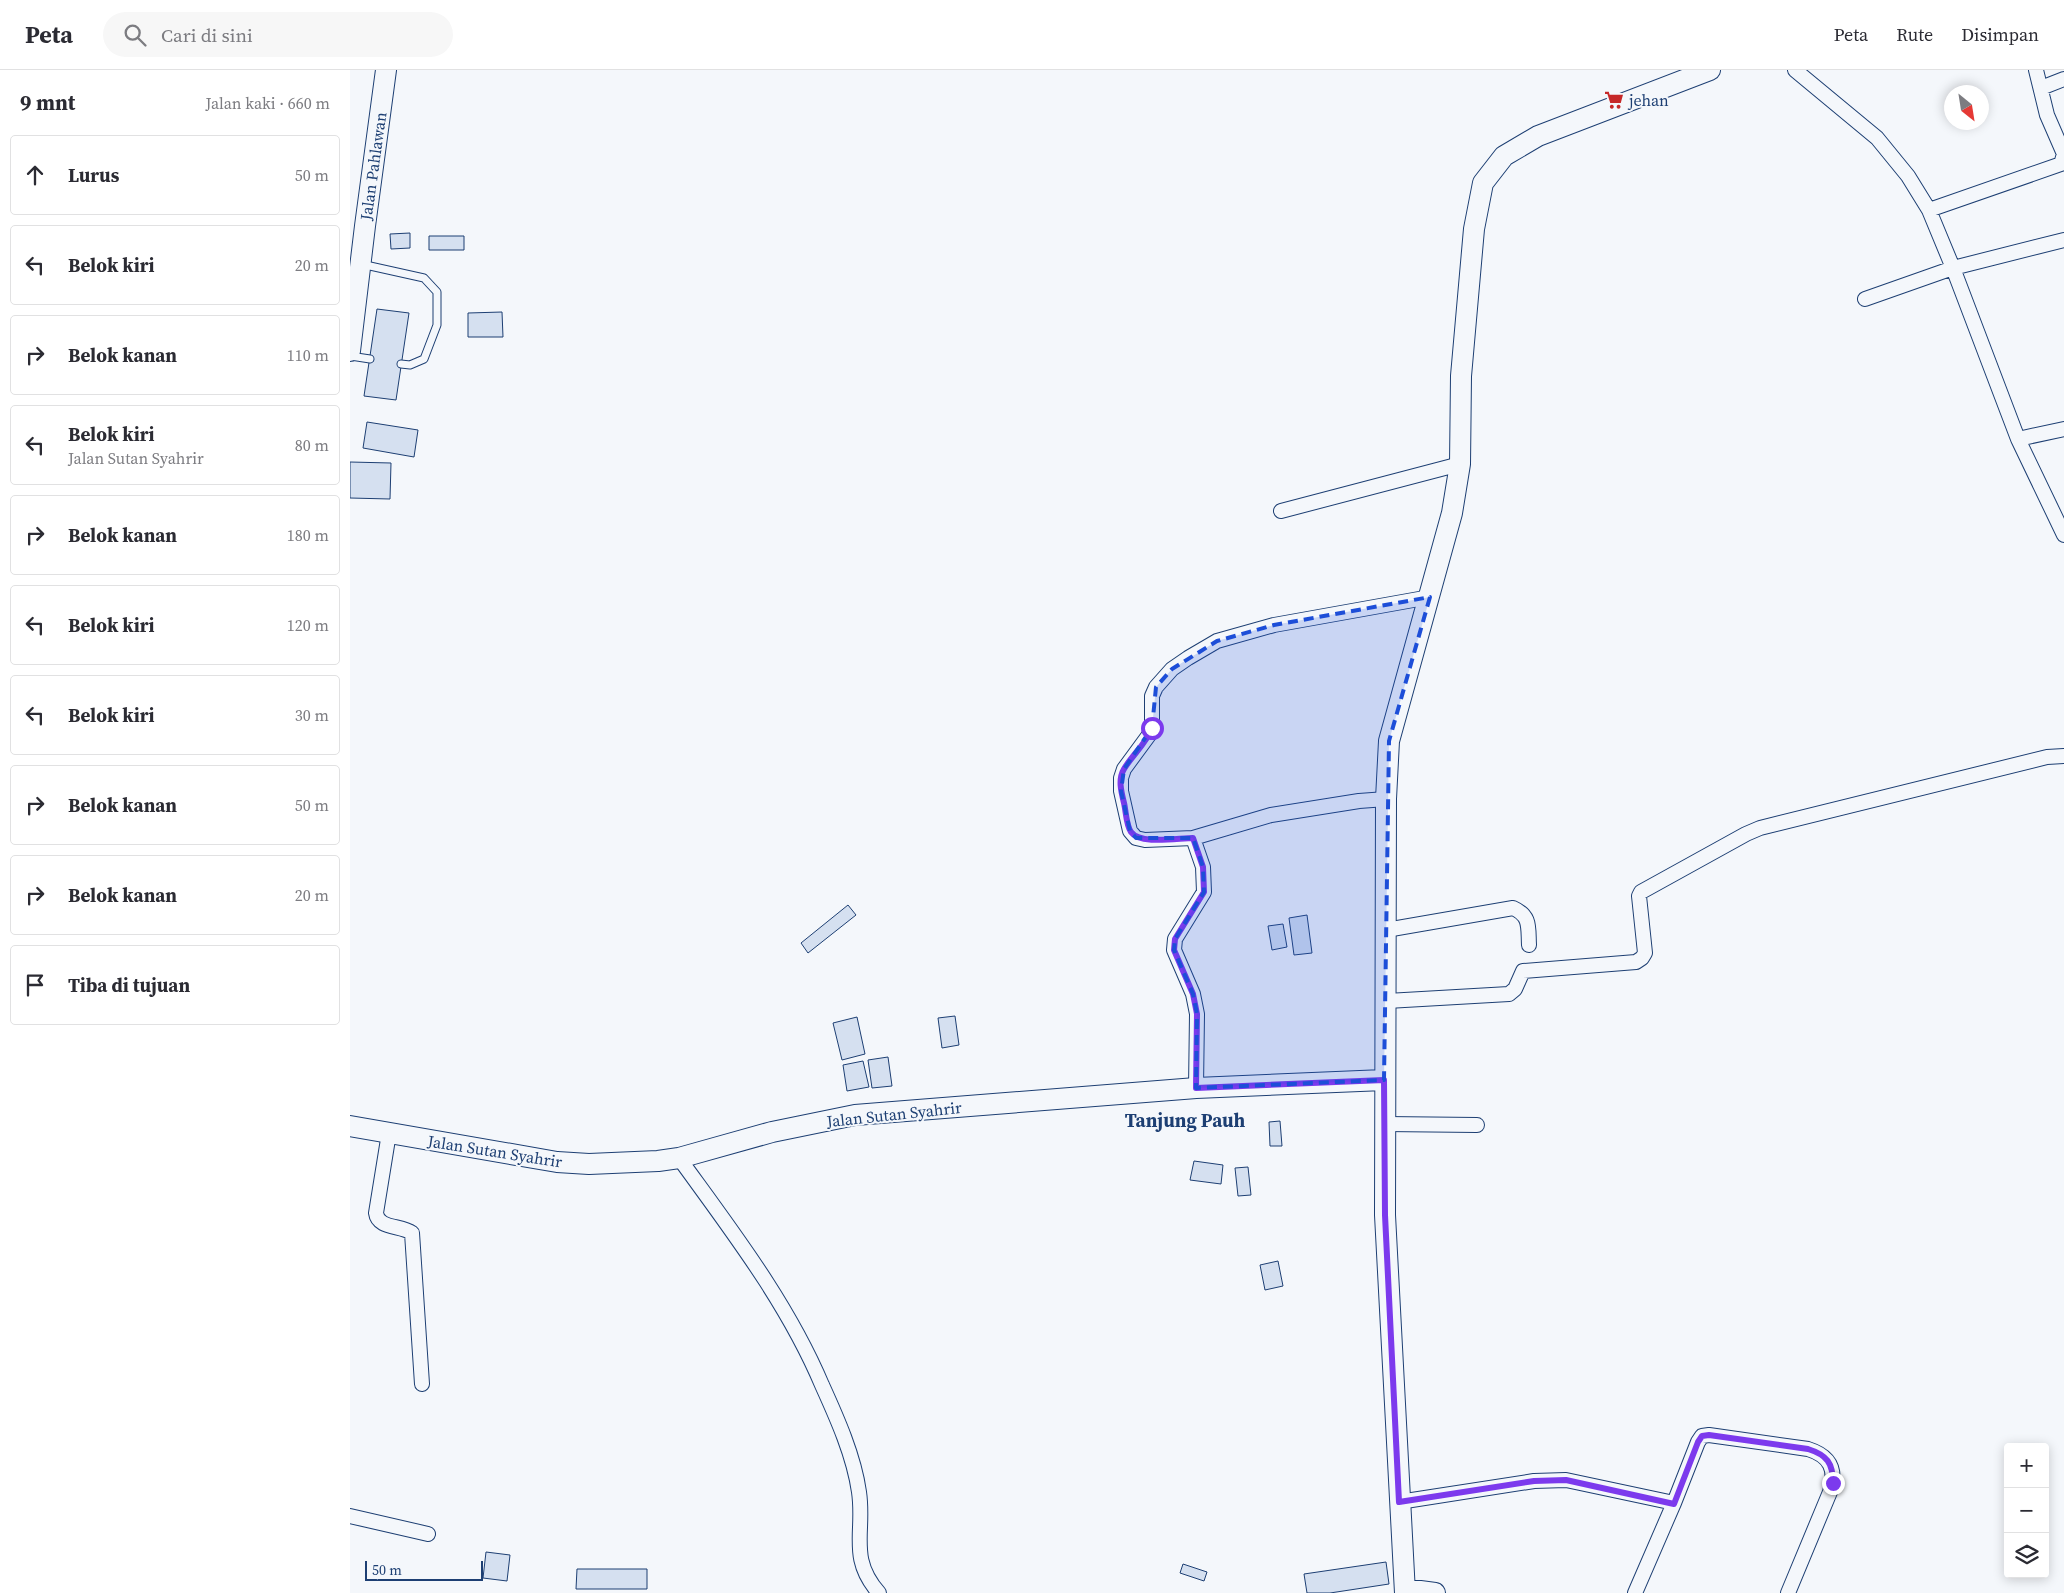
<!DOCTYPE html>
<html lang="id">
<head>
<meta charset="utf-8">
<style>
	:root { --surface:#fff; --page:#f7f7f7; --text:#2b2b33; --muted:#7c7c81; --line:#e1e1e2 }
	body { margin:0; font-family:"Source Serif 4",serif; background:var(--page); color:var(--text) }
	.controls { position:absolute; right:15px; bottom:15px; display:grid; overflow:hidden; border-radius:5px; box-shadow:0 2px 12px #0003 }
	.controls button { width:45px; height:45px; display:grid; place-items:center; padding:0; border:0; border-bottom:1px solid var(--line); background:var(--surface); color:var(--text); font:25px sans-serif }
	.compass { position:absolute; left:1594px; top:15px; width:45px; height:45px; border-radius:50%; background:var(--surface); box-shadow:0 2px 12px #0003; rotate:150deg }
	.scale { position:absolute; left:15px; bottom:12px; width:118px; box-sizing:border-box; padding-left:5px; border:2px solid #1d3f73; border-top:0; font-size:14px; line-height:18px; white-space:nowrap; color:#1d3f73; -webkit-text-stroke:4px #f4f7fb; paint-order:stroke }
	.stop { position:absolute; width:15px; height:15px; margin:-11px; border:4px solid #7c3aed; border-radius:50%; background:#fff }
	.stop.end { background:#7c3aed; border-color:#fff; box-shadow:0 1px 5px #0008 }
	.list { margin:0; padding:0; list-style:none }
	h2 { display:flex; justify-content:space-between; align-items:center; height:65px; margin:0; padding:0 20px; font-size:21px }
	h2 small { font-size:16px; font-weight:400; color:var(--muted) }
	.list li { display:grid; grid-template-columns:32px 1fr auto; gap:15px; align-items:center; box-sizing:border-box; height:80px; margin:0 10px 10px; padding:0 10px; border:1px solid var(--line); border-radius:5px }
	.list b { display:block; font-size:19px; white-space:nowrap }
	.list p { margin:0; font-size:16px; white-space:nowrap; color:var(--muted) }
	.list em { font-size:16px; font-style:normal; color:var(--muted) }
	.icon { flex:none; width:28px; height:28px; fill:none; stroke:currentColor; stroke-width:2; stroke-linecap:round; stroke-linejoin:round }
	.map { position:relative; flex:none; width:1714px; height:1523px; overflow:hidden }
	header { display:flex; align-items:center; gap:30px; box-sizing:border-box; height:70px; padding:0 25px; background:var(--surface); border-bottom:1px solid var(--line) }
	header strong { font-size:24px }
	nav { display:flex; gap:28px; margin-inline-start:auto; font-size:18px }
	.search { width:350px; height:45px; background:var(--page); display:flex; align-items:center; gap:12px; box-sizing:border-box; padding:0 18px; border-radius:28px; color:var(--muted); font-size:19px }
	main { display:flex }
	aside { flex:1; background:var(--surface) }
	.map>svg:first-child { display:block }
</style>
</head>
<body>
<header>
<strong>Peta</strong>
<div class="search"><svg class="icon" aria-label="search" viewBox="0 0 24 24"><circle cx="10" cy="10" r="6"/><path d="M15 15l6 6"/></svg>Cari di sini</div>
<nav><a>Peta</a><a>Rute</a><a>Disimpan</a></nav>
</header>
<main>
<aside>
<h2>9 mnt<small>Jalan kaki · 660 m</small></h2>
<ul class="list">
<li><svg class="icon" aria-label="ahead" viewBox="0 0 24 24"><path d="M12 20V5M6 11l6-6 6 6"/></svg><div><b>Lurus</b></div><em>50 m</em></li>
<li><svg class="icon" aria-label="left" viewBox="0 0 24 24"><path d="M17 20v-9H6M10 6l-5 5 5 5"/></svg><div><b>Belok kiri</b></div><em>20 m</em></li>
<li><svg class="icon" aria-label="right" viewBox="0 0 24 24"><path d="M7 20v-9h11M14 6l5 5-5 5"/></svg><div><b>Belok kanan</b></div><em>110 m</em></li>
<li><svg class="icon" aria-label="left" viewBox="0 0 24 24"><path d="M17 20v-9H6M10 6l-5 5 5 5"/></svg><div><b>Belok kiri</b><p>Jalan Sutan Syahrir</p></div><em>80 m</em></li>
<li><svg class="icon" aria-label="right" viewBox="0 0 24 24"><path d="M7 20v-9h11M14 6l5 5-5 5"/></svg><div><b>Belok kanan</b></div><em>180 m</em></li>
<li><svg class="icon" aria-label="left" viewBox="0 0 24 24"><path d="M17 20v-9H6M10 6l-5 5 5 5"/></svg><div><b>Belok kiri</b></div><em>120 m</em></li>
<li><svg class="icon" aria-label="left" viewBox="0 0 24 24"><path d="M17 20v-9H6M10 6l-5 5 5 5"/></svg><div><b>Belok kiri</b></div><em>30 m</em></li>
<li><svg class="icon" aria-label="right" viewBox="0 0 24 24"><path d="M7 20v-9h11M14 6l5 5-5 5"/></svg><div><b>Belok kanan</b></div><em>50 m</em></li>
<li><svg class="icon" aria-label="right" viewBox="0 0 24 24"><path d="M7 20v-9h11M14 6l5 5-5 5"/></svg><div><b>Belok kanan</b></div><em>20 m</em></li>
<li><svg class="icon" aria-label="arrive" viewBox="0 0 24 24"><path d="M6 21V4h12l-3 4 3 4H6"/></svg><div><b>Tiba di tujuan</b></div></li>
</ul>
</aside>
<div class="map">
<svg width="1714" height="1523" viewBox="0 0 1714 1523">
	<rect width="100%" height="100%" fill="#f4f7fb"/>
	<!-- building -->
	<path fill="#d5e0f0" stroke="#1d3f73" d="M60 163V178L41 179 40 164Z
		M79 166H114V180H79Z
		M27 239 59 243 46 330 14 326Z
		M152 242 153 267H118V243Z
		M17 352 68 360 64 387 13 378Z
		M0 392 41 393 40 429 0 428Z
		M498 835 506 845 458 883 451 873Z
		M957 845 962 883 944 885 939 848Z
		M933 854 937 877 922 880 918 856Z
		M605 946 609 975 592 978 588 948Z
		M507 947 515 984 492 990 483 953Z
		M538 987 542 1016 522 1018 518 990Z
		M513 991 519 1017 497 1021 493 995Z
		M930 1051 932 1076H920L919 1052Z
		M844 1091 873 1095 871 1114 840 1110Z
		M898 1097 901 1125 888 1126 885 1098Z
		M928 1191 933 1216 915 1220 910 1195Z
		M136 1482 160 1485 157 1511 133 1508Z
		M1036 1492 1039 1514 980 1523H957L954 1504Z
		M833 1494 857 1502 854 1511 830 1503Z
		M227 1499H297V1519H226Z"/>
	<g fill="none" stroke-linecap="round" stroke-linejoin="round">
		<!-- lane casing -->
		<g stroke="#1d3f73" stroke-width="9">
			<path id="lane" d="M11 194 74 208 87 222V255L74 289 60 295 51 294
				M0 286 20 289"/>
		</g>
		<!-- street casing -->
		<g stroke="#1d3f73" stroke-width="16">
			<path id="street" d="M1445 0 1527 68 1558 106 1579 140 1603 198 1668 369 1714 465
				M1691 18 1714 9
				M1579 140 1711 94 1714 84 1697 45 1686 0
				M1515 229 1603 198 1714 170
				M1668 369 1714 359
				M931 441 1110 394
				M1036 729 1009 731 921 745 843 768 795 770 786 768 780 761 771 721V708L774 699 799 665 802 658V626L806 617 822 599 838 588 867 571 924 555 1080 527
				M843 768 853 797 854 822 825 869 824 880 843 924 847 944 846 1018
				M1036 860 1163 838C1181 846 1178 857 1179 875
				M1037 931 1159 924 1165 919 1173 901 1286 892 1292 888 1295 883 1289 826 1291 822 1396 764 1410 758 1697 687 1714 686
				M1035 1054 1127 1055
				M39 1063 26 1143C28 1159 51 1155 62 1163L72 1314
				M329 1088C381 1160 437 1232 472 1315 487 1348 504 1386 509 1422 515 1462 498 1488 529 1523
				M1049 1432 1184 1411 1216 1410 1324 1433
				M0 1446 78 1464
				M1285 1523 1324 1433 1348 1372 1352 1366 1359 1365 1458 1379C1480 1386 1487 1399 1480 1422L1438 1523"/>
		</g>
		<!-- secondary casing -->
		<g stroke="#1d3f73" stroke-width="22">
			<path id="secondary" d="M0 281 15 156 36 0
				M0 1056 207 1092 239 1094 308 1091 329 1088 422 1062 505 1045 846 1018 1034 1010
				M1055 1519 1085 1523
				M1055 1523 1035 1145 1036 729 1039 671 1102 443 1110 394 1111 306 1124 159 1133 113 1154 86 1188 66 1360 0"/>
		</g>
		<!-- lane -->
		<use href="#lane" stroke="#f4f7fb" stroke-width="7"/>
		<!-- street -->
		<use href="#street" stroke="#f4f7fb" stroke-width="14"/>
		<!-- secondary -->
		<use href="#secondary" stroke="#f4f7fb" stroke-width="20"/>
	</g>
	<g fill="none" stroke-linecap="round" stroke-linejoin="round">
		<!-- route -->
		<path stroke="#7c3aed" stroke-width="6" d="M802 658C796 674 783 684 774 699 768 709 771 721 774 733 776 741 776 755 781 762 790 775 828 768 843 768L853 797 854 822 825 869 824 880 843 924 847 944 846 1018 1034 1010 1035 1145 1049 1432 1184 1411 1216 1410 1324 1434 1348 1372 1352 1366 1359 1365 1458 1379C1477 1385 1483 1393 1483 1413"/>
	</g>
	<!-- marked area -->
	<path fill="#1d4ed8" fill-opacity="0.2" stroke="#1d4ed8" stroke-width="4" stroke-dasharray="10 6" stroke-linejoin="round" d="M1080 527 1039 671 1034 1010 846 1018 847 944 843 924 824 880 825 869 854 822 853 797 843 768H786L780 761 771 721 774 699 802 658 806 617 822 599 867 571 924 555Z"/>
	<!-- icons -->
	<defs>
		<g id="supermarket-bare" transform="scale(1.5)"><path d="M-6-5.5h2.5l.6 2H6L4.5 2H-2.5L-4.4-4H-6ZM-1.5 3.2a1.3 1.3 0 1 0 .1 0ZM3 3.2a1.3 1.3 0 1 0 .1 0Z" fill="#c62828" stroke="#f4f7fb" stroke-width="2.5" paint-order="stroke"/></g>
	</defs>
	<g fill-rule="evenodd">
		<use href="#supermarket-bare" x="1264" y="30"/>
	</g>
	<g text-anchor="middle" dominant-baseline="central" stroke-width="4" stroke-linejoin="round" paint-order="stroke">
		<!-- poi labels -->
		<g font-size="16" fill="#1d3f73" stroke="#f4f7fb" text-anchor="start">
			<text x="1279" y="30">jehan</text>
		</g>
		<!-- street labels -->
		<g font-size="16" fill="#1d3f73" stroke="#f4f7fb">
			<text transform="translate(23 96) rotate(-82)">Jalan Pahlawan</text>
			<text transform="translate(544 1044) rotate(-6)">Jalan Sutan Syahrir</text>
			<text transform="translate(145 1081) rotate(9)">Jalan Sutan Syahrir</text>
		</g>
		<!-- quarter labels -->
		<g font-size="19" font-weight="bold" fill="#1d3f73" stroke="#f4f7fb">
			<text x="835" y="1050">Tanjung Pauh</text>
		</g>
	</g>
</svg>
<div class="controls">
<button>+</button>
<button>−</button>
<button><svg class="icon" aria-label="layers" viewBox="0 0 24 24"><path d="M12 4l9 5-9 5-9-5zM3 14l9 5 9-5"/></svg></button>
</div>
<svg class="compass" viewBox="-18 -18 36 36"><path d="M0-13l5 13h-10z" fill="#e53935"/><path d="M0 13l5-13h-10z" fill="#7c7c81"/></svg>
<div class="scale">50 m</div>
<div class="stop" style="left:802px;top:658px"></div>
<div class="stop end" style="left:1483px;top:1413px"></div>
</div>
</main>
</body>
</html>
